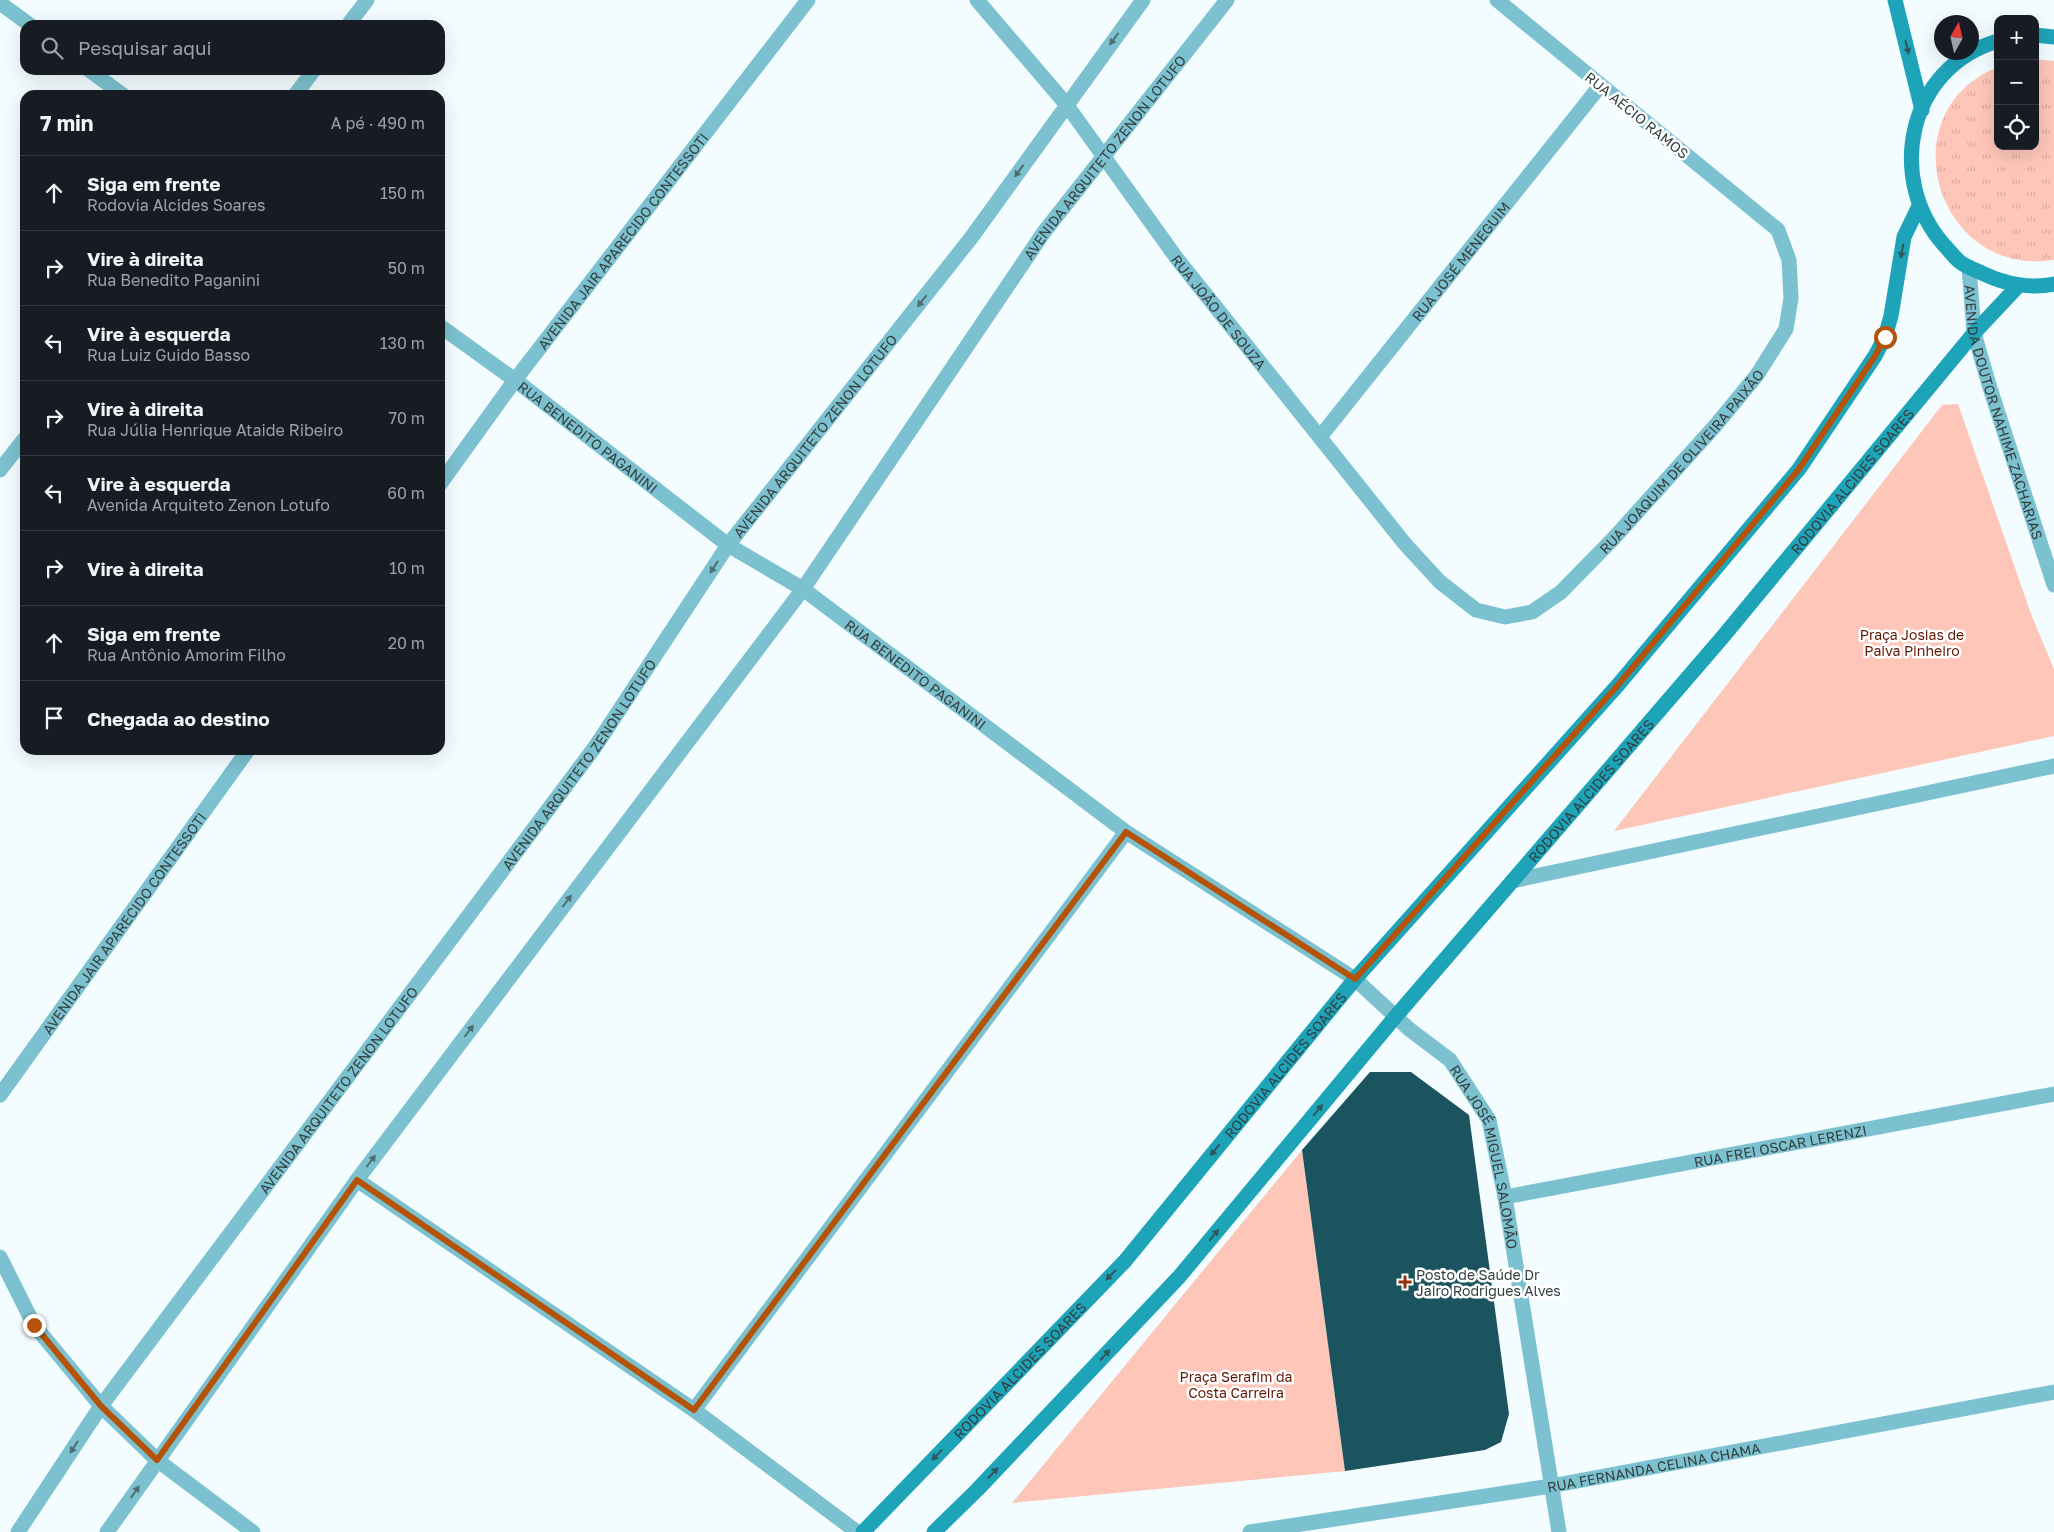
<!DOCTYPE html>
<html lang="pt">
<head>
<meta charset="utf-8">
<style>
	:root { --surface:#171b24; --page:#242831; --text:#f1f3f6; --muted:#9ea1a6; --line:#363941 }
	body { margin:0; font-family:"Golos Text",sans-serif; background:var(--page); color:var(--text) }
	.controls { position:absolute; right:15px; top:15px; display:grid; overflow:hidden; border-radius:10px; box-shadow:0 5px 20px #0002 }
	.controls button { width:45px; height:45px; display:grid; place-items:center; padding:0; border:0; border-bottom:1px solid var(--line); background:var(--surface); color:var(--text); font:25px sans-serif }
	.compass { position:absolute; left:1934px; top:15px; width:45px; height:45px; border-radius:50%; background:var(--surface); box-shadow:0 5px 20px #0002; rotate:8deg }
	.stop { position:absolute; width:15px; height:15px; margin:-11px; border:4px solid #b45309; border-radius:50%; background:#fff }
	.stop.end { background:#b45309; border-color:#fff; box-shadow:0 1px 5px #0008 }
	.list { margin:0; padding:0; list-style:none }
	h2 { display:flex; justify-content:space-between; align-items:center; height:65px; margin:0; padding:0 20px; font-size:21px }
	h2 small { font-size:16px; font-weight:400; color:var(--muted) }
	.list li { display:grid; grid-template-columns:32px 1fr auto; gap:15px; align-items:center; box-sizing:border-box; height:75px; padding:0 20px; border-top:1px solid var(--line) }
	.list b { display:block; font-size:19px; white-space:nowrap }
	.list p { margin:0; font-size:16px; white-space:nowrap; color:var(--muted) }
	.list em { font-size:16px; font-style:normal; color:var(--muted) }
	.icon { flex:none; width:28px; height:28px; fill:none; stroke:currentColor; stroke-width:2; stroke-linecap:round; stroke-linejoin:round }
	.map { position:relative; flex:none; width:2054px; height:1532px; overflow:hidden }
	.search { position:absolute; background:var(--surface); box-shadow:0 5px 20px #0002; left:20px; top:20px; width:425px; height:55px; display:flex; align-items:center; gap:12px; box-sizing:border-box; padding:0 18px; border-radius:15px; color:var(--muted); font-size:19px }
	.panel { position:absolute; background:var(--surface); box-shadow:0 5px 20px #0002; left:20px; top:90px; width:425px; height:665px; border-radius:15px }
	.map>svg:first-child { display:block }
</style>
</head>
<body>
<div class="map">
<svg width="2054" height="1532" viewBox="0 0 2054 1532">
	<defs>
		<pattern id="grass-tufts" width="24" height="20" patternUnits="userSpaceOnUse" patternTransform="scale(1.25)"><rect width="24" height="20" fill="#fdc6b8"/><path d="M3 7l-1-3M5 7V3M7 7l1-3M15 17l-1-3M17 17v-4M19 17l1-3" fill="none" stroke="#d9ab9f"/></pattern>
	</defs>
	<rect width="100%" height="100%" fill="#f3fcfe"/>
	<!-- grass -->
	<path fill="url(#grass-tufts)" d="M2035 59 2054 61V260C1934 278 1888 110 1998 67V146H2035Z"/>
	<!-- park -->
	<path fill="#fdc6b8" d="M1958 404 2031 614 2054 669V736L1614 831 1942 405Z
		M1302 1150 1345 1471 1012 1503Z"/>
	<!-- building -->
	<path fill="#1b545e" d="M1370 1072H1411L1469 1115 1509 1414 1501 1442 1485 1450 1345 1471 1302 1150Z"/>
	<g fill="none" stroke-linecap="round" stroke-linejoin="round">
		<!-- street -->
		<g stroke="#7cc1cf" stroke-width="15">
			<path id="s1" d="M977 0 1066 104 1178 260 1405 544 1440 582 1476 610 1505 617 1532 612 1561 592 1613 539 1715 426 1757 375 1786 329 1791 298 1789 260 1778 230 1497 0"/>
			<path d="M0 3 30 25"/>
			<path d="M348 25 367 0"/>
			<path d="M89 70 123 95"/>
			<path d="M295 95 314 70"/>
			<path id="s2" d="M1969 267 1974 333 1990 388 2054 585"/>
			<path id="s3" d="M440 326 515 380 728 545 803 589 1126 832 1355 979 1409 1029 1450 1060 1489 1120 1505 1197 1559 1532"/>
			<path id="s4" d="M1320 437 1600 86"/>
			<path d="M0 470 25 438"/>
			<path id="s5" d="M440 484 515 380 808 0"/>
			<path d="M1512 881 2054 766"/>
			<path id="s6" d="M0 1095 248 750"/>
			<path d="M357 1180 694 1410 857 1532"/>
			<path id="s7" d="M1505 1197 2054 1094"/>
			<path d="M0 1257 34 1325 101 1406 157 1460 253 1532"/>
			<path d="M694 1410 1126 832"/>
			<path id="s8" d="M18 1532 101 1406 595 747 728 545 971 238 1143 0"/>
			<path id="s9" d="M107 1532 357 1180 803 589 1044 232 1227 0"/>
			<path id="s10" d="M1250 1532 1551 1486 2054 1392"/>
		</g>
		<!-- secondary -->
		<g stroke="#1ea4b9" stroke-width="15">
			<path d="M1895 0 1922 110"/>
			<path d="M2035 35 2054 37"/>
			<path d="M1998 41C1908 67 1885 178 1944 245 1949 250 1954 257 1960 262 1966 267 1976 270 1984 274 2005 284 2031 289 2054 284"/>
			<path id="s11" d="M863 1532 1125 1261 1355 979 1618 685 1799 469 1875 356 1885 337 1891 316 1904 237 1919 206"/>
			<path id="s12" d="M934 1532 977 1490 1179 1277 1396 1016 1721 639 1974 333 2019 285"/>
		</g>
	</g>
	<!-- one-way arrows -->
	<defs><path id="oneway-solid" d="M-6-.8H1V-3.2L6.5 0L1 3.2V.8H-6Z" transform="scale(1.25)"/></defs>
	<g fill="#4e6c71">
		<use href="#oneway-solid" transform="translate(1114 39) rotate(126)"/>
		<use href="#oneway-solid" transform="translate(1019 171) rotate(126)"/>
		<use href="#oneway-solid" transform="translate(922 301) rotate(128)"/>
		<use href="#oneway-solid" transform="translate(714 567) rotate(123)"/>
		<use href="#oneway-solid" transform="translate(567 901) rotate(-53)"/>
		<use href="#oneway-solid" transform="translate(469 1031) rotate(-53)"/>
		<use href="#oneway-solid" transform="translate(371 1161) rotate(-53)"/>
		<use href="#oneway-solid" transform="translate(74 1447) rotate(123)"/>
		<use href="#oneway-solid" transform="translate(135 1492) rotate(-55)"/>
	</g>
	<g fill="#2f585e">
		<use href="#oneway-solid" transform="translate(1907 47) rotate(77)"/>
		<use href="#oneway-solid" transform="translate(1902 251) rotate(100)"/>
		<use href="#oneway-solid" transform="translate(1318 1110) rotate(-50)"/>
		<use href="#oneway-solid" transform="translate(1215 1150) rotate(129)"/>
		<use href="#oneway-solid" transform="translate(1214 1235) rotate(-50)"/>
		<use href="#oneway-solid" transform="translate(1111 1275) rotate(134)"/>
		<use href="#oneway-solid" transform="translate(1105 1355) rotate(-47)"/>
		<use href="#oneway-solid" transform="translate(937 1455) rotate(134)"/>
		<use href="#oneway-solid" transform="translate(993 1473) rotate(-47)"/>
	</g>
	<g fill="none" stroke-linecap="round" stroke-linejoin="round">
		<!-- route -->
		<path stroke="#b45309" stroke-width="6" d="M34 1325 101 1406 157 1460 357 1180 694 1410 1126 832 1355 979 1618 685 1799 469 1875 356 1885 337"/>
	</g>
	<!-- markers -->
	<path fill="#962e11" stroke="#fff" stroke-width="2" d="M1402.5 1274.5h5v5h5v5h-5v5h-5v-5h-5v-5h5z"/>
	<g text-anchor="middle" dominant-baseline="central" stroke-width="5" stroke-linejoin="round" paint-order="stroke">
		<!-- street labels -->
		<g font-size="14" fill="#353e3f" stroke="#fff">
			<text transform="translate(1637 115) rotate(39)">RUA AÉCIO RAMOS</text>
			<text stroke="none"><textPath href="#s9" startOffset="1699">AVENIDA ARQUITETO ZENON LOTUFO</textPath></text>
			<text stroke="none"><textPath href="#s5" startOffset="304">AVENIDA JAIR APARECIDO CONTESSOTI</textPath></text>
			<text stroke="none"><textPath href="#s4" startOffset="225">RUA JOSÉ MENEGUIM</textPath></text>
			<text stroke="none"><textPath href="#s1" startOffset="395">RUA JOÃO DE SOUZA</textPath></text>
			<text stroke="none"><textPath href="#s2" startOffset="150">AVENIDA DOUTOR NAHIME ZACHARIAS</textPath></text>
			<text stroke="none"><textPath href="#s8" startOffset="1356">AVENIDA ARQUITETO ZENON LOTUFO</textPath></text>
			<text stroke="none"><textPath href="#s3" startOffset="185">RUA BENEDITO PAGANINI</textPath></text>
			<text stroke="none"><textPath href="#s1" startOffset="1060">RUA JOAQUIM DE OLIVEIRA PAIXÃO</textPath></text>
			<text stroke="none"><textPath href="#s12" startOffset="1396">RODOVIA ALCIDES SOARES</textPath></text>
			<text stroke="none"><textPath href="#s3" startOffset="590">RUA BENEDITO PAGANINI</textPath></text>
			<text stroke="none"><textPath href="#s8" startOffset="951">AVENIDA ARQUITETO ZENON LOTUFO</textPath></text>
			<text stroke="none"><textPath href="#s12" startOffset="991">RODOVIA ALCIDES SOARES</textPath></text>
			<text stroke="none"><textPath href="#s6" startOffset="212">AVENIDA JAIR APARECIDO CONTESSOTI</textPath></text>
			<text stroke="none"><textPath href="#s11" startOffset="630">RODOVIA ALCIDES SOARES</textPath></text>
			<text stroke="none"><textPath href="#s8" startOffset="546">AVENIDA ARQUITETO ZENON LOTUFO</textPath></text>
			<text stroke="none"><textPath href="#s7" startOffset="280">RUA FREI OSCAR LERENZI</textPath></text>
			<text stroke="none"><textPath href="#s3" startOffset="1355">RUA JOSÉ MIGUEL SALOMÃO</textPath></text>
			<text stroke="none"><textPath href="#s11" startOffset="225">RODOVIA ALCIDES SOARES</textPath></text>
			<text stroke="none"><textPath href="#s10" startOffset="409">RUA FERNANDA CELINA CHAMA</textPath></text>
		</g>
		<!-- park labels -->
		<g font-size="14" fill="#5f1906" stroke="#fff">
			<text x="1912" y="634">Praça Josias de<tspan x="1912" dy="16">Paiva Pinheiro</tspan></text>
			<text x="1236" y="1376">Praça Serafim da<tspan x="1236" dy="16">Costa Carreira</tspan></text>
		</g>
		<!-- poi labels -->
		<g font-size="14" fill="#353e3f" stroke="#fff" text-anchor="start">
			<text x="1416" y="1274">Posto de Saúde Dr<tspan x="1416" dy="16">Jairo Rodrigues Alves</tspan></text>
		</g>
	</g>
</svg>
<div class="controls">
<button>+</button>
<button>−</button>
<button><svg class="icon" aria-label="locate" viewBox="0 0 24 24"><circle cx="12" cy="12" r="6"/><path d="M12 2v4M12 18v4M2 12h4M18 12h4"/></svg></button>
</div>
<svg class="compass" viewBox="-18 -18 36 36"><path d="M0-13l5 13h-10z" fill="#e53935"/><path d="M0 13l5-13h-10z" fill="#9ea1a6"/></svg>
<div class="stop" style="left:1885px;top:337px"></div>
<div class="stop end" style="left:34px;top:1325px"></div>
<div class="search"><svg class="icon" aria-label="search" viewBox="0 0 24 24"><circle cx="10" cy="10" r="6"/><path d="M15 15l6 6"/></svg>Pesquisar aqui</div>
<section class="panel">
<h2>7 min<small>A pé · 490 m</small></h2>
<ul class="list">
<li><svg class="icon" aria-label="ahead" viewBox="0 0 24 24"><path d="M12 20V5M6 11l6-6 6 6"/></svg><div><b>Siga em frente</b><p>Rodovia Alcides Soares</p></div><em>150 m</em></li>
<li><svg class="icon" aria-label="right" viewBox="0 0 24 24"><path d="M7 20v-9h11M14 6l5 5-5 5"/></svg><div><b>Vire à direita</b><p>Rua Benedito Paganini</p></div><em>50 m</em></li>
<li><svg class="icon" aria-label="left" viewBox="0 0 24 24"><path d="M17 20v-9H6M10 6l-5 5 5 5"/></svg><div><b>Vire à esquerda</b><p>Rua Luiz Guido Basso</p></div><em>130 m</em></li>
<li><svg class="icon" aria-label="right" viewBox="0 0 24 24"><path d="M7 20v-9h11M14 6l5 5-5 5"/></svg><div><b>Vire à direita</b><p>Rua Júlia Henrique Ataide Ribeiro</p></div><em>70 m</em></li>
<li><svg class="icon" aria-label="left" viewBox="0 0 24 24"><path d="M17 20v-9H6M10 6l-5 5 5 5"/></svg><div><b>Vire à esquerda</b><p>Avenida Arquiteto Zenon Lotufo</p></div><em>60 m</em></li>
<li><svg class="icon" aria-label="right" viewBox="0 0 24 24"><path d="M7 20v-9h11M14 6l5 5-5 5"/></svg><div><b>Vire à direita</b></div><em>10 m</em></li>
<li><svg class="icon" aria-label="ahead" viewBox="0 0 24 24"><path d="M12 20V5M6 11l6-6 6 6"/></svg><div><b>Siga em frente</b><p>Rua Antônio Amorim Filho</p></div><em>20 m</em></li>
<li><svg class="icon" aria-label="arrive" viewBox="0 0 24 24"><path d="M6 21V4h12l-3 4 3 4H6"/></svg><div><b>Chegada ao destino</b></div></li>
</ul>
</section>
</div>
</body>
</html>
